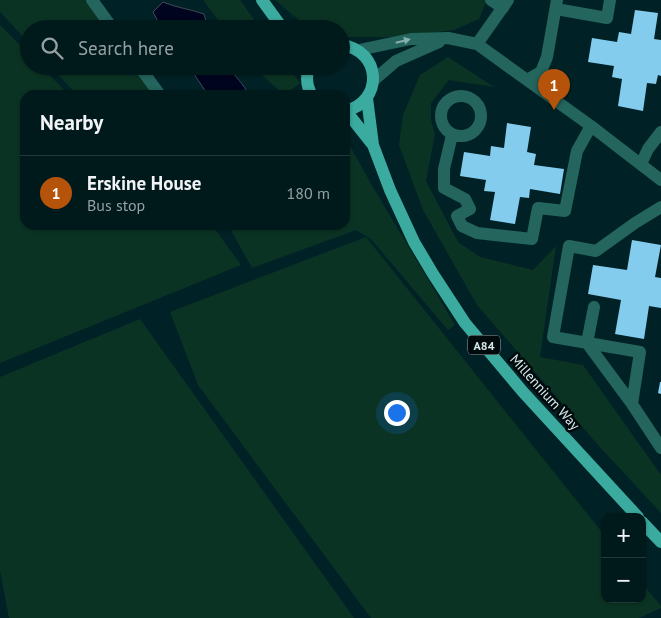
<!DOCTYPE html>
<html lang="en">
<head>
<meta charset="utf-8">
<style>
	:root { --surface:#001a1c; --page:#0e2729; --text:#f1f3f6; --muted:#95a1a3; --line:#22383b; --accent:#b45309 }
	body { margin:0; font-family:"PT Sans",sans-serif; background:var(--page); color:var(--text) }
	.controls { position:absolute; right:15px; bottom:15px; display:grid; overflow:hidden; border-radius:10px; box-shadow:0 1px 4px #0004 }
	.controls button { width:45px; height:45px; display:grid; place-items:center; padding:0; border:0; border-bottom:1px solid var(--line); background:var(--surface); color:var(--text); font:25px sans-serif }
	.you { position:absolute; left:396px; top:412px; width:18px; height:18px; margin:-12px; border:4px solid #fff; border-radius:50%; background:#1a73e8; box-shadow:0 0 0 8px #1a73e833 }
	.badge { display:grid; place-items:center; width:32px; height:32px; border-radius:50%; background:var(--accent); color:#fff; font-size:16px; font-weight:700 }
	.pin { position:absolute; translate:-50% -41px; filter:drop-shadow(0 1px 2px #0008) }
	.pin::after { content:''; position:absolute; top:26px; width:18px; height:15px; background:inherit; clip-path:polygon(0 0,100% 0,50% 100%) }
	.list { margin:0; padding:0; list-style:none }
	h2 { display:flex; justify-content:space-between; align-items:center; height:65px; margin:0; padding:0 20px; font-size:21px }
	h2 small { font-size:16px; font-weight:400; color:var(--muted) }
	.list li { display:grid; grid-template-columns:32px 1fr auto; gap:15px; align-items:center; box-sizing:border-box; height:75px; padding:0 20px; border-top:1px solid var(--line) }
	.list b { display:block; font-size:19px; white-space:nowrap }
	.list p { margin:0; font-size:16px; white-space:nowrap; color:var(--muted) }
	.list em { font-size:16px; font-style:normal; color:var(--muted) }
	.icon { flex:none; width:28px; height:28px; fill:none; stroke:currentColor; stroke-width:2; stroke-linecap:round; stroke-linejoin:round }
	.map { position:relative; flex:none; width:661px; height:618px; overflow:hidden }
	.search { position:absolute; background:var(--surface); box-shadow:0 1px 4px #0004; left:20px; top:20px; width:330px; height:55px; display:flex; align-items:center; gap:12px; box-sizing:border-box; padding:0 18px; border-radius:28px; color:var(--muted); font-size:19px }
	.panel { position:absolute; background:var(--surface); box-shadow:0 1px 4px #0004; left:20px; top:90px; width:330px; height:140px; border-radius:15px }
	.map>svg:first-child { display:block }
</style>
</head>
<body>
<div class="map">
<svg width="661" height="618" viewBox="0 0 661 618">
	<rect width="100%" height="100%" fill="#002226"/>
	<!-- green -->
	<path fill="#0b3324" d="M0 0H86L106 29H29V43L0 12Z
		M203 0H240L261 29H225Z
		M275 0H487L479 19 454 30 398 37H341V29H318L299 20Z
		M0 25 29 54V66H41L69 95H25V225H212L241 265 0 363Z
		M448 57 494 87 449 80 431 103V120L435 134 426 181 458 242 480 257 533 270 556 246 540 357 583 365 661 475V513L598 445 477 305 423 210 399 145 403 115 420 75Z
		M50 66H132L153 95H77Z
		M255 66H288L300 83 284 95 262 75Z
		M345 137 370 182 455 325 448 330 371 239 356 230 252 268 228 225H345Z
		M366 237 605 536V599H642V583L661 606V608L639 618H371L198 385 170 312Z
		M140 319 354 618H9L0 571V377Z"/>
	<!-- water -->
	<path fill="#00041f" stroke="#40495c" d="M163 2C177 8 190 9 204 14L208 29H162L153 12Z
		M185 66H229C234 77 245 84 248 95H208L194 74Z"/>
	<!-- building -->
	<path fill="#83ccee" d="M635 10 658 13 654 39 661 40V76L658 75 656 84 647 83 643 111 618 106 622 79 612 77 614 66 588 62 592 38 617 42 619 32 631 34Z
		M507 123 531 127 527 152 536 154 534 165 564 169 560 194 530 189 529 198 520 197 515 224 490 220 495 192 484 191 486 180 460 176 464 152 490 156 491 146 504 148Z
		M632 240 661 245 655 277 661 278V308L649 306 644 339 615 334 621 300 588 294 593 265 627 270Z
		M660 382H661V394L658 393Z"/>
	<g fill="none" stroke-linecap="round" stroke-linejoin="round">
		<!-- minor -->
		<path stroke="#24655e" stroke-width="12" d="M92 0 113 29
			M491 0 503 8
			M556 9 607 18 610 0
			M477 44 508 0
			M359 50 411 39 448 38 477 44 591 126 661 180
			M139 66 160 95
			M374 80 396 61 439 42
			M527 80 541 72 547 57 557 0
			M441 116a20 20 0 1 1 40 0a20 20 0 1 1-40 0Z
			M452 135 444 169V188L465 199 470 209 457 216 462 226 477 233 532 239 538 208 565 211 577 151 591 126
			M641 164 648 149 661 132
			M661 207 635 223 596 251 569 246 553 337 640 352 632 404 661 448
			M594 307 587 343 632 404"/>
		<!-- major -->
		<path stroke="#3baa9f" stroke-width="12" d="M262 0 283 29
			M341 45C382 50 384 102 345 111
			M309 66C306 76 306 86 312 95
			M367 98 373 145 390 190 414 242 433 274 465 323 523 392 638 517
			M346 111 373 145
			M642 522 661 542"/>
	</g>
	<!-- one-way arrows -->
	<defs><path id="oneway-solid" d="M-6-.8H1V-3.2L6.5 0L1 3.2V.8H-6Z" transform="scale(1.25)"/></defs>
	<use fill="#86aeac" href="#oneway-solid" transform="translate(403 41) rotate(-14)"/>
	<g text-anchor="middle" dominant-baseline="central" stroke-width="5" stroke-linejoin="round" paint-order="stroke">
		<!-- shield labels -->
		<rect fill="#00090b" stroke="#96a6a8" stroke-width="1" x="468" y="335.5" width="32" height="19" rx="4"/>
		<g font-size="12" font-weight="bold" fill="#d6e9ec">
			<text x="484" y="345">A84</text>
		</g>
		<!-- street labels -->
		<g font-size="14" fill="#d6e9ec" stroke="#00090b">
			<text transform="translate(545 392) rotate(48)">Millennium Way</text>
		</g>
	</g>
</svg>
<div class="controls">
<button>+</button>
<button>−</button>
</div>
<div class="you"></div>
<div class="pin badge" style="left:554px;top:110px">1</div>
<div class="search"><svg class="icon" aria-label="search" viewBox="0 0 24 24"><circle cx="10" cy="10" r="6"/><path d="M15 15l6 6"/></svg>Search here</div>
<section class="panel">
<h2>Nearby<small></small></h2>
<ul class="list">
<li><span class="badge">1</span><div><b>Erskine House</b><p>Bus stop</p></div><em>180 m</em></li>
</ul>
</section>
</div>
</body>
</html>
